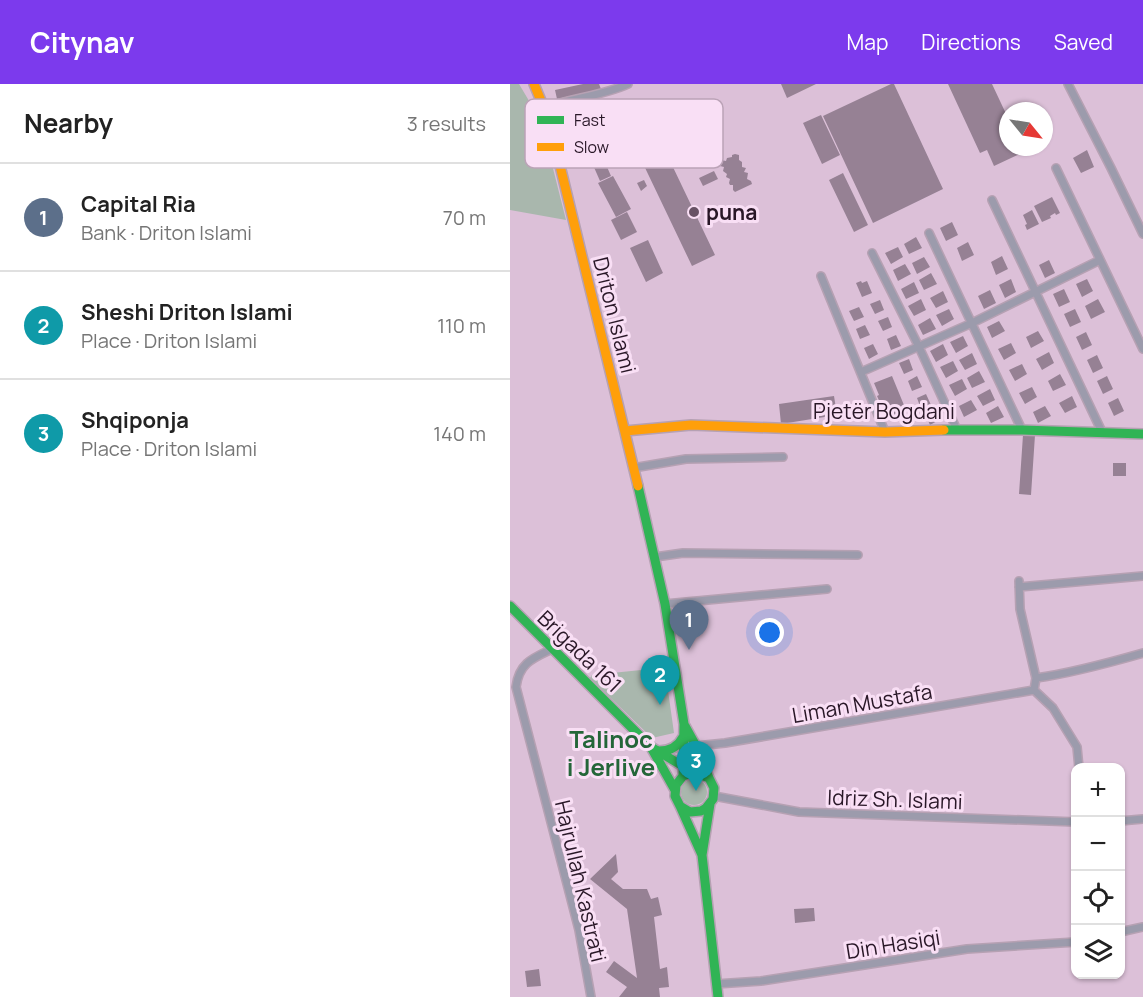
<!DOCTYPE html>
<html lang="en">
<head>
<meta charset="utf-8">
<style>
	:root { --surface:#fff; --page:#f2f2f2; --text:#222; --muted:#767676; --line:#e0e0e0; --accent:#7c3aed }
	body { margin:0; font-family:Manrope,sans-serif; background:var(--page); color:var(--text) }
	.controls { position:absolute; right:18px; bottom:18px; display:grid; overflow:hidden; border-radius:12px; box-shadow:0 2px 4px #0004 }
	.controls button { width:54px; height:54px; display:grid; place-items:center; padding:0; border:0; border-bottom:2px solid var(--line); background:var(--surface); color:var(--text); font:30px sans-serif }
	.compass { position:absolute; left:489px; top:18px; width:54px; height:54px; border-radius:50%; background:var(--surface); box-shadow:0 2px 4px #0004; rotate:120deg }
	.you { position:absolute; left:260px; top:549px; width:21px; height:21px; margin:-15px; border:4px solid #fff; border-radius:50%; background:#1a73e8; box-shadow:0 0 0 9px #1a73e833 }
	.badge { display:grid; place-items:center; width:39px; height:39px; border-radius:50%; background:var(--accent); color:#fff; font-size:20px; font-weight:700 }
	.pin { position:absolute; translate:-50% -50px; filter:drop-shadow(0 2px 3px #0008) }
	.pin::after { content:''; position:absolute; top:32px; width:21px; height:18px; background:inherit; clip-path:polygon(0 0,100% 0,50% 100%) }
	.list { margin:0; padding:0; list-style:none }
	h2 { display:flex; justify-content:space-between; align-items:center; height:78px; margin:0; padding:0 24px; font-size:26px }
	h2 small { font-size:20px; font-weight:400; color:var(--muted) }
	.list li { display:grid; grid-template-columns:39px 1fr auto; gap:18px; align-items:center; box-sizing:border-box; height:108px; padding:0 24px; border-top:2px solid var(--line) }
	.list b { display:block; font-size:22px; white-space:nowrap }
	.list p { margin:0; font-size:20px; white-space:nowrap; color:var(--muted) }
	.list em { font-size:20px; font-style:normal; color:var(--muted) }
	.icon { flex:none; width:33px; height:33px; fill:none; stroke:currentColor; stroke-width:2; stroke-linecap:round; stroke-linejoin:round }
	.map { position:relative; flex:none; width:633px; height:913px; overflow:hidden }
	header { display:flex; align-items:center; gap:36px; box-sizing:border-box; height:84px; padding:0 30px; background:var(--accent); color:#fff }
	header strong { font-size:28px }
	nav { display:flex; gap:33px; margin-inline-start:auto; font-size:21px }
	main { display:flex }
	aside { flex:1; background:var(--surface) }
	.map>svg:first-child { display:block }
</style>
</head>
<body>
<header>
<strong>Citynav</strong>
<nav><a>Map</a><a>Directions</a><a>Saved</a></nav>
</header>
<main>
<aside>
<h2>Nearby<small>3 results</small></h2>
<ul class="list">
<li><span class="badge" style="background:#5c6f8a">1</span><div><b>Capital Ria</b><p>Bank · Driton Islami</p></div><em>70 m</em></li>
<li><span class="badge" style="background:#0f9aa8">2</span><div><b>Sheshi Driton Islami</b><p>Place · Driton Islami</p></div><em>110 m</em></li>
<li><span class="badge" style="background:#0f9aa8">3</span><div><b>Shqiponja</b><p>Place · Driton Islami</p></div><em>140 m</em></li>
</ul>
</aside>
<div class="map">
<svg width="633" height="913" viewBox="0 0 633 913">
	<rect width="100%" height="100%" fill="#dcc0d8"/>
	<!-- green -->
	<path fill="#a9b7ad" d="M0 0H9L31 37 56 136 0 126Z
		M151 584 155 585 164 649 142 654 80 594 82 591Z
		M171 708a13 13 0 1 1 26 0a13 13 0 1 1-26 0Z"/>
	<!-- building -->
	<path fill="#968194" d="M73 0H89L91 5 47 15 45 6Z
		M271 0H306L277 14Z
		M381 0H384L433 105 363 139 313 32Z
		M438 0H482L498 34V63H512L514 68 484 82 477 66 470 69Z
		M311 31 330 71 312 80 293 39Z
		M150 56 205 171 182 182 127 67Z
		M87 60 101 92 90 97 76 65Z
		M577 66 584 83 571 89 563 74Z
		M225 70 229 71V76L232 78V83L236 84 234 88 238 89 237 95 241 97 242 100 225 108 223 106V101H220L219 99 220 95 216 93 217 90 213 87 214 83 210 82 209 80 211 76 216 77 217 74 222 73V71Z
		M204 87 208 95 193 102 189 94Z
		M333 89 358 141 344 148 319 96Z
		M103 92 121 125 106 133 88 99Z
		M134 96 137 102 131 107 127 99Z
		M542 113 550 129 546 131 545 129 540 132 541 134 532 138 524 122Z
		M522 126 529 140 517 146 515 141 517 140 513 131Z
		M117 128 127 148 111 156 101 136Z
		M442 138 448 151 436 157 430 144Z
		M406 153 412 164 399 170 394 160Z
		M138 156 153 189 136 198 120 164Z
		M458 158 464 171 452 177 447 164Z
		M388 163 393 173 381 180 375 169Z
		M492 172 498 185 486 191 481 178Z
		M414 173 420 183 407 190 402 179Z
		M539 176 545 189 535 194 529 181Z
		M395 180 401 190 388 197 383 186Z
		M421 189 427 200 414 206 409 196Z
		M501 195 506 208 495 214 489 201Z
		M577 195 583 207 572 213 566 200Z
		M351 197 352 199 357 197 362 209 352 213 346 199Z
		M404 198 409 209 396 215 391 205Z
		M554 205 560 218 549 223 543 210Z
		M480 206 486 219 474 225 468 212Z
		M433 207 438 218 426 224 420 214Z
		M411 215 416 226 404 232 398 222Z
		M588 215 595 228 581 235 575 222Z
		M370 216 374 226 365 230 360 220Z
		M349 223 354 233 344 237 339 227Z
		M439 225 444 235 432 242 426 231Z
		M565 225 571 238 560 243 554 230Z
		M378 233 382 243 373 247 368 237Z
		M420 234 426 245 413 251 408 241Z
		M489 237 495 247 482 254 477 243Z
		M355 241 360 251 350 255 346 245Z
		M528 247 534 257 521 264 516 253Z
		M576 248 582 261 572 266 566 253Z
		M386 251 391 262 381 266 377 255Z
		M453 252 458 262 446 269 440 258Z
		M501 259 506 269 494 276 488 265Z
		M363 260 368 270 359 275 354 264Z
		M433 260 438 271 426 278 420 267Z
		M539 268 544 279 532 286 526 275Z
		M462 269 467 280 455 286 449 276Z
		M587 271 593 284 583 289 577 276Z
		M399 275 403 286 394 290 389 279Z
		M443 277 448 287 436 294 430 283Z
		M512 280 517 290 505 297 499 286Z
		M469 287 475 298 462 304 457 294Z
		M550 290 556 301 543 307 538 297Z
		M382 292 396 326 381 333 375 322 372 323 367 312 369 311 364 299Z
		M407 292 412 303 402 307 398 297Z
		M597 292 603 305 593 310 587 297Z
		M452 295 457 305 445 312 439 301Z
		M522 303 527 313 515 320 509 309Z
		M480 305 485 316 473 322 467 312Z
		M416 310 421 321 411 325 407 314Z
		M324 312 327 331 271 340 269 320Z
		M562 312 567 323 555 329 549 319Z
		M608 314 614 327 604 332 598 319Z
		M461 316 467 326 454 333 449 322Z
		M488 322 494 333 481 339 476 329Z
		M535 322 541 332 528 339 523 328Z
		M425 326 429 336 420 341 415 330Z
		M513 351H525L521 411 509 410Z
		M603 379H616V392H603Z
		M106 770 108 788 101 795 113 805H137L141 815 148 813 152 831 144 833 150 885 157 883 159 903 149 904 150 913H109L117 903 96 888 104 877 127 894 117 825 80 795Z
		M304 824 305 837 285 839 284 825Z
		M29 885 31 902 17 903 15 887Z"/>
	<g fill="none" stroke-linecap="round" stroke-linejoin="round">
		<!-- street casing -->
		<g stroke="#b6a1b3" stroke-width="10">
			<path id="street" d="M558 0 601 84 633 150
				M34 24C62 14 92 12 118 0
				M546 84 633 265
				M482 116 592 348
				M419 149 512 346
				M362 169 409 263 447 346
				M311 192 375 348
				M351 288 462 239 590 176
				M123 384 176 375 273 373
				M145 473 173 469 348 471
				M509 497 510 525 526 594 524 606
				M509 503 633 492
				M155 520 317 505
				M42 565C23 574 9 579 6 603L69 846 81 913
				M526 594C562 589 598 579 633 569
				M186 662 215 659 524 606 543 624 567 663 569 684
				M204 712 289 728 566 738
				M610 737 633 735
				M610 848 633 843
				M206 900 251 897 457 865 566 858"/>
		</g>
		<!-- fast casing -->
		<g stroke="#b6a1b3" stroke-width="12">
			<path id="fast" d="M434 346H512L633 350
				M128 402 155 520 174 640 173 692 166 701 165 712 170 722 180 728 191 727 196 724 203 715 204 704 199 694 184 688 173 692
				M0 522 141 663 176 684
				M175 642 186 662 199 694
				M142 665 165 706
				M149 667C160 667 168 663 173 653
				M200 720 192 771 208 913
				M170 722 192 771"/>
		</g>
		<!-- slow casing -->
		<g stroke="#b6a1b3" stroke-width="12">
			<path id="slow" d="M24 0 34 24 44 57 128 402
				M115 347 181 341 375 348 434 346"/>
		</g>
		<!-- street -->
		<use href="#street" stroke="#9c9bac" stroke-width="7"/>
		<!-- fast -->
		<use href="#fast" stroke="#30b455" stroke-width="9"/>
		<!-- slow -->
		<use href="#slow" stroke="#ff9f0a" stroke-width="9"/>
	</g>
	<!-- markers -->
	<circle fill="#685265" stroke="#f9dff5" stroke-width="2" cx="184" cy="128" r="6"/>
	<g text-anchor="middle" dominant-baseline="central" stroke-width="6" stroke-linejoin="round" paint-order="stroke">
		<!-- poi labels -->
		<g font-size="21" font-weight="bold" fill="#291727" stroke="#f9dff5" text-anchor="start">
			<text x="196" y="128">puna</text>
		</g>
		<!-- street labels -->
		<g font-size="21" fill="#291727" stroke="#f9dff5">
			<text transform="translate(105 231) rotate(76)">Driton Islami</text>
			<text x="374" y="327">Pjetër Bogdani</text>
			<text transform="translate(70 567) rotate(44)">Brigada 161</text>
			<text transform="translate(352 619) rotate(-10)">Liman Mustafa</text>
			<text transform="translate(385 715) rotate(2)">Idriz Sh. Islami</text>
			<text transform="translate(71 797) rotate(77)">Hajrullah Kastrati</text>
			<text transform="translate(383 860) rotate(-9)">Din Hasiqi</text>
		</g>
		<!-- quarter labels -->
		<g font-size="24" font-weight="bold" fill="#246639" stroke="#f9dff5">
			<text x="101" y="654">Talinoc<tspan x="101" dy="28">i Jerlive</tspan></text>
		</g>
	</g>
	<!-- legend -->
	<rect x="15" y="15" width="198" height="69" rx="9" fill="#f9dff5" stroke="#bba3b7" stroke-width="1.5"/>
	<rect x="27" y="32" width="27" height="8" fill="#30b455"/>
	<rect x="27" y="59" width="27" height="8" fill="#ff9f0a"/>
	<g font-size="16" fill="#291727">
		<text x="64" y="42">Fast</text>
		<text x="64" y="69">Slow</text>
	</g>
</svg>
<div class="controls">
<button>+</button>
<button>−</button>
<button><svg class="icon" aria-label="locate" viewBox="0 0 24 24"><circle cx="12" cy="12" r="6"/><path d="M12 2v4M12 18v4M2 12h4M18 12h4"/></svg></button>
<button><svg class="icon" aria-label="layers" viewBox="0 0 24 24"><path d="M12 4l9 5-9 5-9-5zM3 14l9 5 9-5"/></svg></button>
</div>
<svg class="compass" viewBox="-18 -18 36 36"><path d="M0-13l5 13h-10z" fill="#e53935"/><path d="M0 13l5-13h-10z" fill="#767676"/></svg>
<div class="you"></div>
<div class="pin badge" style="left:179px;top:566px;background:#5c6f8a">1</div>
<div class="pin badge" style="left:150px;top:621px;background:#0f9aa8">2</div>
<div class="pin badge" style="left:186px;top:707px;background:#0f9aa8">3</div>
</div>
</main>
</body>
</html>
